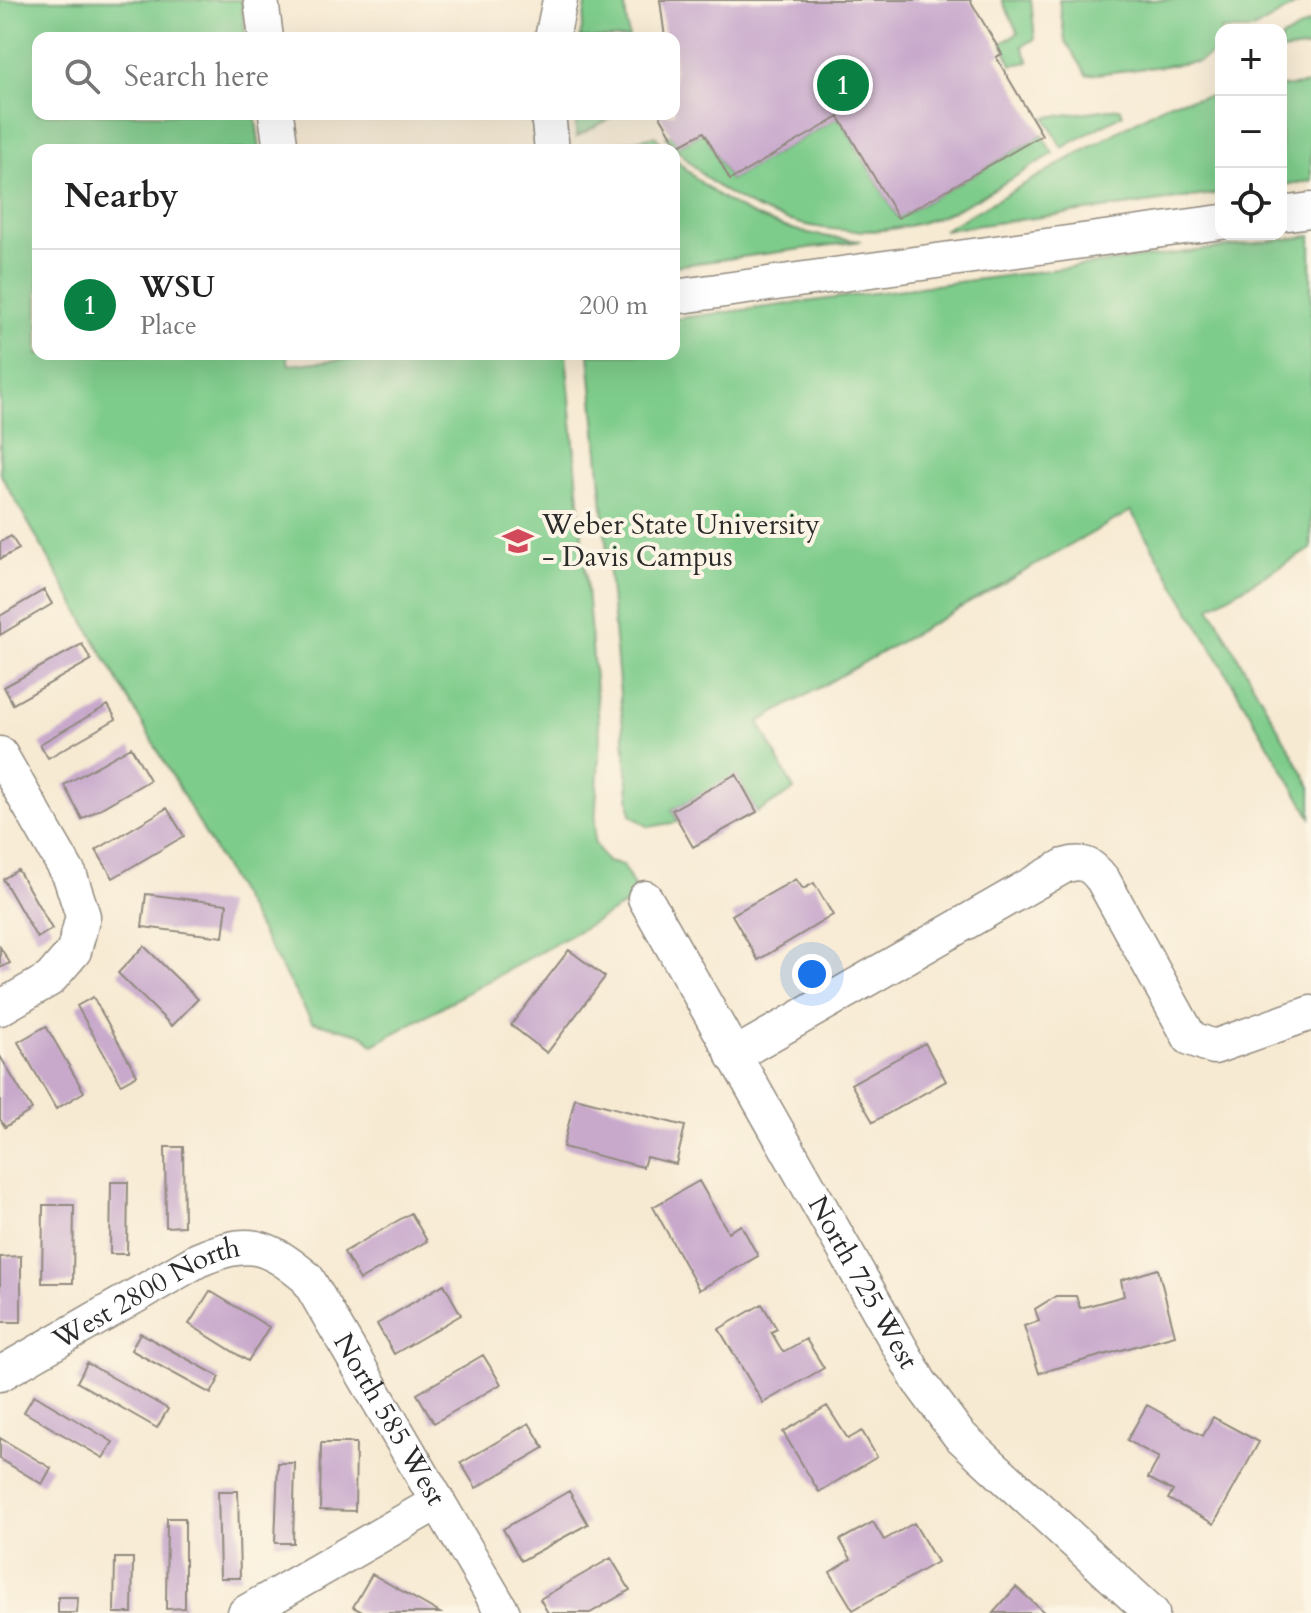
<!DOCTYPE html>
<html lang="en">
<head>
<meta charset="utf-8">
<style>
	:root { --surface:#fff; --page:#f2f2f2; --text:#222; --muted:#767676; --line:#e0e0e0; --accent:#0b8043 }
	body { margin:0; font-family:Cardo,serif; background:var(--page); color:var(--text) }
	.controls { position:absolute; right:24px; top:24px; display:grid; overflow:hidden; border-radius:16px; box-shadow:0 8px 32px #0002 }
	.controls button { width:72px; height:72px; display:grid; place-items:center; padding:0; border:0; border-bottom:2px solid var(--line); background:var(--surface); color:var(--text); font:40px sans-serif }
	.you { position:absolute; left:812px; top:974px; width:28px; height:28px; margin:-20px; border:6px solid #fff; border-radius:50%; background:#1a73e8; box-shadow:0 0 0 12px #1a73e833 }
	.badge { display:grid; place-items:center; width:52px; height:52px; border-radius:50%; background:var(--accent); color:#fff; font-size:26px; font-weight:700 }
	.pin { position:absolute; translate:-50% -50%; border:4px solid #fff; box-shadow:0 2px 8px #0006 }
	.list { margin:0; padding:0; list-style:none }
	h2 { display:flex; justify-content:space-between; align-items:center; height:104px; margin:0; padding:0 32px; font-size:34px }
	h2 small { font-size:26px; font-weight:400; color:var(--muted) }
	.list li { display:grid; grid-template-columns:52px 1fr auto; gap:24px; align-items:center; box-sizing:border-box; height:112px; padding:0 32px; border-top:2px solid var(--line) }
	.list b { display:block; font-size:30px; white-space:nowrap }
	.list p { margin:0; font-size:26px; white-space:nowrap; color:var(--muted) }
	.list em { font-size:26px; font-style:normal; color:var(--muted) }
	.icon { flex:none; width:44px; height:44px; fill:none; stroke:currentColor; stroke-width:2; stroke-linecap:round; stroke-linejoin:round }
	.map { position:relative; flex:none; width:1311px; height:1613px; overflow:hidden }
	.search { position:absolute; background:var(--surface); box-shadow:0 8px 32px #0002; left:32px; top:32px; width:648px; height:88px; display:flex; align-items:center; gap:20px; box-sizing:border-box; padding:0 28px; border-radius:16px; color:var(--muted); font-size:30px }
	.panel { position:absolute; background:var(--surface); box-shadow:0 8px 32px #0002; left:32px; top:144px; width:648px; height:216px; border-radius:16px }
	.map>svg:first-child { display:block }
</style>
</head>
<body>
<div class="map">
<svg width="1311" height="1613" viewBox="0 0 1311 1613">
	<rect width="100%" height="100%" fill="#fcf5e5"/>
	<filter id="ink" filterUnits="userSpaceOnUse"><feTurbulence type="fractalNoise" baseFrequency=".0125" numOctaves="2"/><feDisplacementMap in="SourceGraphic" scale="16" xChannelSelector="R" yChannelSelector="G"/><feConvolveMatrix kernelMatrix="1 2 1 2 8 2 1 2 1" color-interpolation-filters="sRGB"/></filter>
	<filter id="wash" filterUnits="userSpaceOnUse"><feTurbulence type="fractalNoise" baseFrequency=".006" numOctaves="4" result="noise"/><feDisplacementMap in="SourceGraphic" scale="32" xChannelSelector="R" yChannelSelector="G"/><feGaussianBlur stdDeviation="1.8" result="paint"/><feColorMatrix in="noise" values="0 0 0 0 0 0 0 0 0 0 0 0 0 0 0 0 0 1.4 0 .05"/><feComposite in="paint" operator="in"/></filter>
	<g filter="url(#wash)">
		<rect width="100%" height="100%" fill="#f7ead3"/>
		<!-- green -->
		<path fill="#7ecc8b" stroke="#547c5b" stroke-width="2" d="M0 0H241L246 38H38V114H255L260 150H38V354H287L289 365 391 354H566L600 736 594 842 607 862 623 865 639 897 373 1045 364 1035 312 1022 0 473Z
			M587 0H624L629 38H580Z
			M1002 0H1031L1035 39 1022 46 1029 62 1012 65 1002 43 1018 33Z
			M1059 0H1304L1253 30H1221V49L1198 62 1087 75 1065 40Z
			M1311 22V47L1281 51V39Z
			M1311 84V181L1281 185V87Z
			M1221 95V193L943 230 1170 102Z
			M1120 108 1123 114 1062 148 1045 117Z
			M576 114H618L576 137Z
			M839 117 898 218 1042 135 1053 154C1020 173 987 195 952 211 882 244 795 234 729 194 704 180 685 157 666 137L672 135 679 146 704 132 730 180Z
			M655 136 668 150H586Z
			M674 157C725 213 788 235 862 241L674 266Z
			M1311 236V549L1210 607 1311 787V817L1131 511 759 722 794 790 757 812 736 775 672 810 678 822 649 827 631 815 589 354H674V319Z"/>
		<g id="blocks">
			<!-- building -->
			<path fill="#c8a9cc" d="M660 0H970L1002 54 996 57 1042 135 898 218 839 117 730 180 704 132 678 146 659 114H674V38H665Z
				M11 536 19 549 0 559V542Z
				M44 590 52 604 0 635V616Z
				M82 644 91 660 13 704 4 687Z
				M108 705 116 719 48 758 40 744Z
				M131 747 150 780 82 819 64 785Z
				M736 774 757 812 693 847 672 810Z
				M167 808 184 836 113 878 96 850Z
				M18 870 52 929 37 938 3 879Z
				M796 879 803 889 814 883 833 915 758 960 732 915Z
				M146 894 227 904 223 937 142 927Z
				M144 946 198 999 172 1026 118 973Z
				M0 947 10 963 0 968Z
				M569 950 605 977 547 1053 511 1025Z
				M93 997 137 1075 121 1084 77 1006Z
				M46 1026 84 1092 56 1109 18 1042Z
				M925 1043 946 1081 873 1122 851 1084Z
				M0 1056 32 1110 5 1127 0 1119Z
				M575 1098 685 1126 676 1164 646 1157 643 1167 563 1147Z
				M165 1147H183L184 1226 166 1227Z
				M699 1181 728 1232 741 1225 758 1256 699 1290 653 1207Z
				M111 1182H128L127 1254H110Z
				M43 1205H74L73 1283H42Z
				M411 1213 427 1241 360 1280 344 1252Z
				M21 1256V1322H0V1257Z
				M1158 1269 1175 1335 1039 1373 1024 1326 1039 1321 1035 1309 1056 1296H1076L1080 1308 1124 1296 1121 1280Z
				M444 1284 461 1315 394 1354 377 1324Z
				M210 1291 269 1327 248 1361 189 1324Z
				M762 1304 777 1329 771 1332 783 1352 806 1339 824 1368 763 1403 719 1329Z
				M140 1333 220 1377 211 1394 131 1350Z
				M483 1355 501 1384 434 1423 417 1394Z
				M87 1363 168 1409 157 1428 77 1382Z
				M34 1395 113 1442 103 1458 24 1412Z
				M1147 1405 1203 1436 1213 1417 1259 1442 1214 1524 1168 1499 1173 1491 1148 1478 1159 1458 1127 1440Z
				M827 1406 848 1439 862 1431 877 1457 819 1492 783 1432Z
				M529 1423 544 1448 476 1488 461 1463Z
				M0 1438 51 1468 42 1484 0 1459Z
				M321 1443H356L355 1511 320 1510Z
				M278 1463H295L293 1543H275Z
				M218 1491H238L240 1578H220Z
				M569 1491 588 1524 521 1561 503 1529Z
				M167 1518H185V1608L166 1609Z
				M873 1522 884 1540 914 1523 937 1562 853 1610 830 1572 851 1559 840 1540Z
				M115 1558H133L132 1613H114Z
				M611 1558 630 1590 590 1613H548L540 1599Z
				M372 1574 440 1613H364L353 1607Z
				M1016 1587 1045 1613H993Z
				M58 1597H78L77 1613H58Z"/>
		</g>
	</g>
	<g filter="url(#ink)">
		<use href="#blocks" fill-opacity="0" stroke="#918a7f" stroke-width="2"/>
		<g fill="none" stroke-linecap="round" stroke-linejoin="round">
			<!-- minor casing -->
			<g stroke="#918a7f" stroke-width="37">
				<g id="minor">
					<path d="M261 0 266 38"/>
					<path d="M552 38 560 0"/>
					<path d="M276 114 281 150"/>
					<path d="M548 114 552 150"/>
					<path d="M1281 214 1311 210"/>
					<path d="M674 297 1221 222"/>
					<path d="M0 754 70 876 83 916 74 951 50 979 0 1008"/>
					<path id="s1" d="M645 898 919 1381 959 1435 1152 1613"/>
					<path d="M733 1056 1064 866C1083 860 1091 864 1103 880L1190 1038 1214 1047 1311 1013"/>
					<path id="s2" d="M0 1374 198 1260C248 1238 266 1244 307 1278L503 1613"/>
					<path d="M245 1613 436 1503"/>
				</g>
			</g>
			<!-- minor -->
			<use href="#minor" stroke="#fff" stroke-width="34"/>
		</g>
	</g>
	<!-- icons -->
	<defs>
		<g id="university-bare" transform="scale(2.4)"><path d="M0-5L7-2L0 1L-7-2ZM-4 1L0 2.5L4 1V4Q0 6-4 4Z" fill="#d1495b" stroke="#fcf5e5" stroke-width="2.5" paint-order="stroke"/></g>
	</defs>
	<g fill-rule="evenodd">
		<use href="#university-bare" x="518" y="541"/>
	</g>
	<g text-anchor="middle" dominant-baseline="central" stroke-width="8" stroke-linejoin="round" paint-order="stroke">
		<!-- poi labels -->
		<g font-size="28" fill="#2b2b2b" stroke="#fcf5e5" text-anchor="start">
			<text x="542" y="525">Weber State University<tspan x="542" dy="32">- Davis Campus</tspan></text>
		</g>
		<!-- street labels -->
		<g font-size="28" fill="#2b2b2b" stroke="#fcf5e5">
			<text stroke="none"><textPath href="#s1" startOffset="442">North 725 West</textPath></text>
			<text stroke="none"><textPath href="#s2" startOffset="168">West 2800 North</textPath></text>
			<text stroke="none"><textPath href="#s2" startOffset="512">North 585 West</textPath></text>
		</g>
	</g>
</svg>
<div class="controls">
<button>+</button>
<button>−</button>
<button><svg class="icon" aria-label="locate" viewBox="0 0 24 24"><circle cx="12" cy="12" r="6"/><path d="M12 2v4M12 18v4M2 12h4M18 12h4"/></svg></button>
</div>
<div class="you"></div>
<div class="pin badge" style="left:843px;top:85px">1</div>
<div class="search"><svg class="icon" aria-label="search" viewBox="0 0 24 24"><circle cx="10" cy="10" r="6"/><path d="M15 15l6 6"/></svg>Search here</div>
<section class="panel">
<h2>Nearby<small></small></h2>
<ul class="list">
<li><span class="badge">1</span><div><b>WSU</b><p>Place</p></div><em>200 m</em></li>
</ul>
</section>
</div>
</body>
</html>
